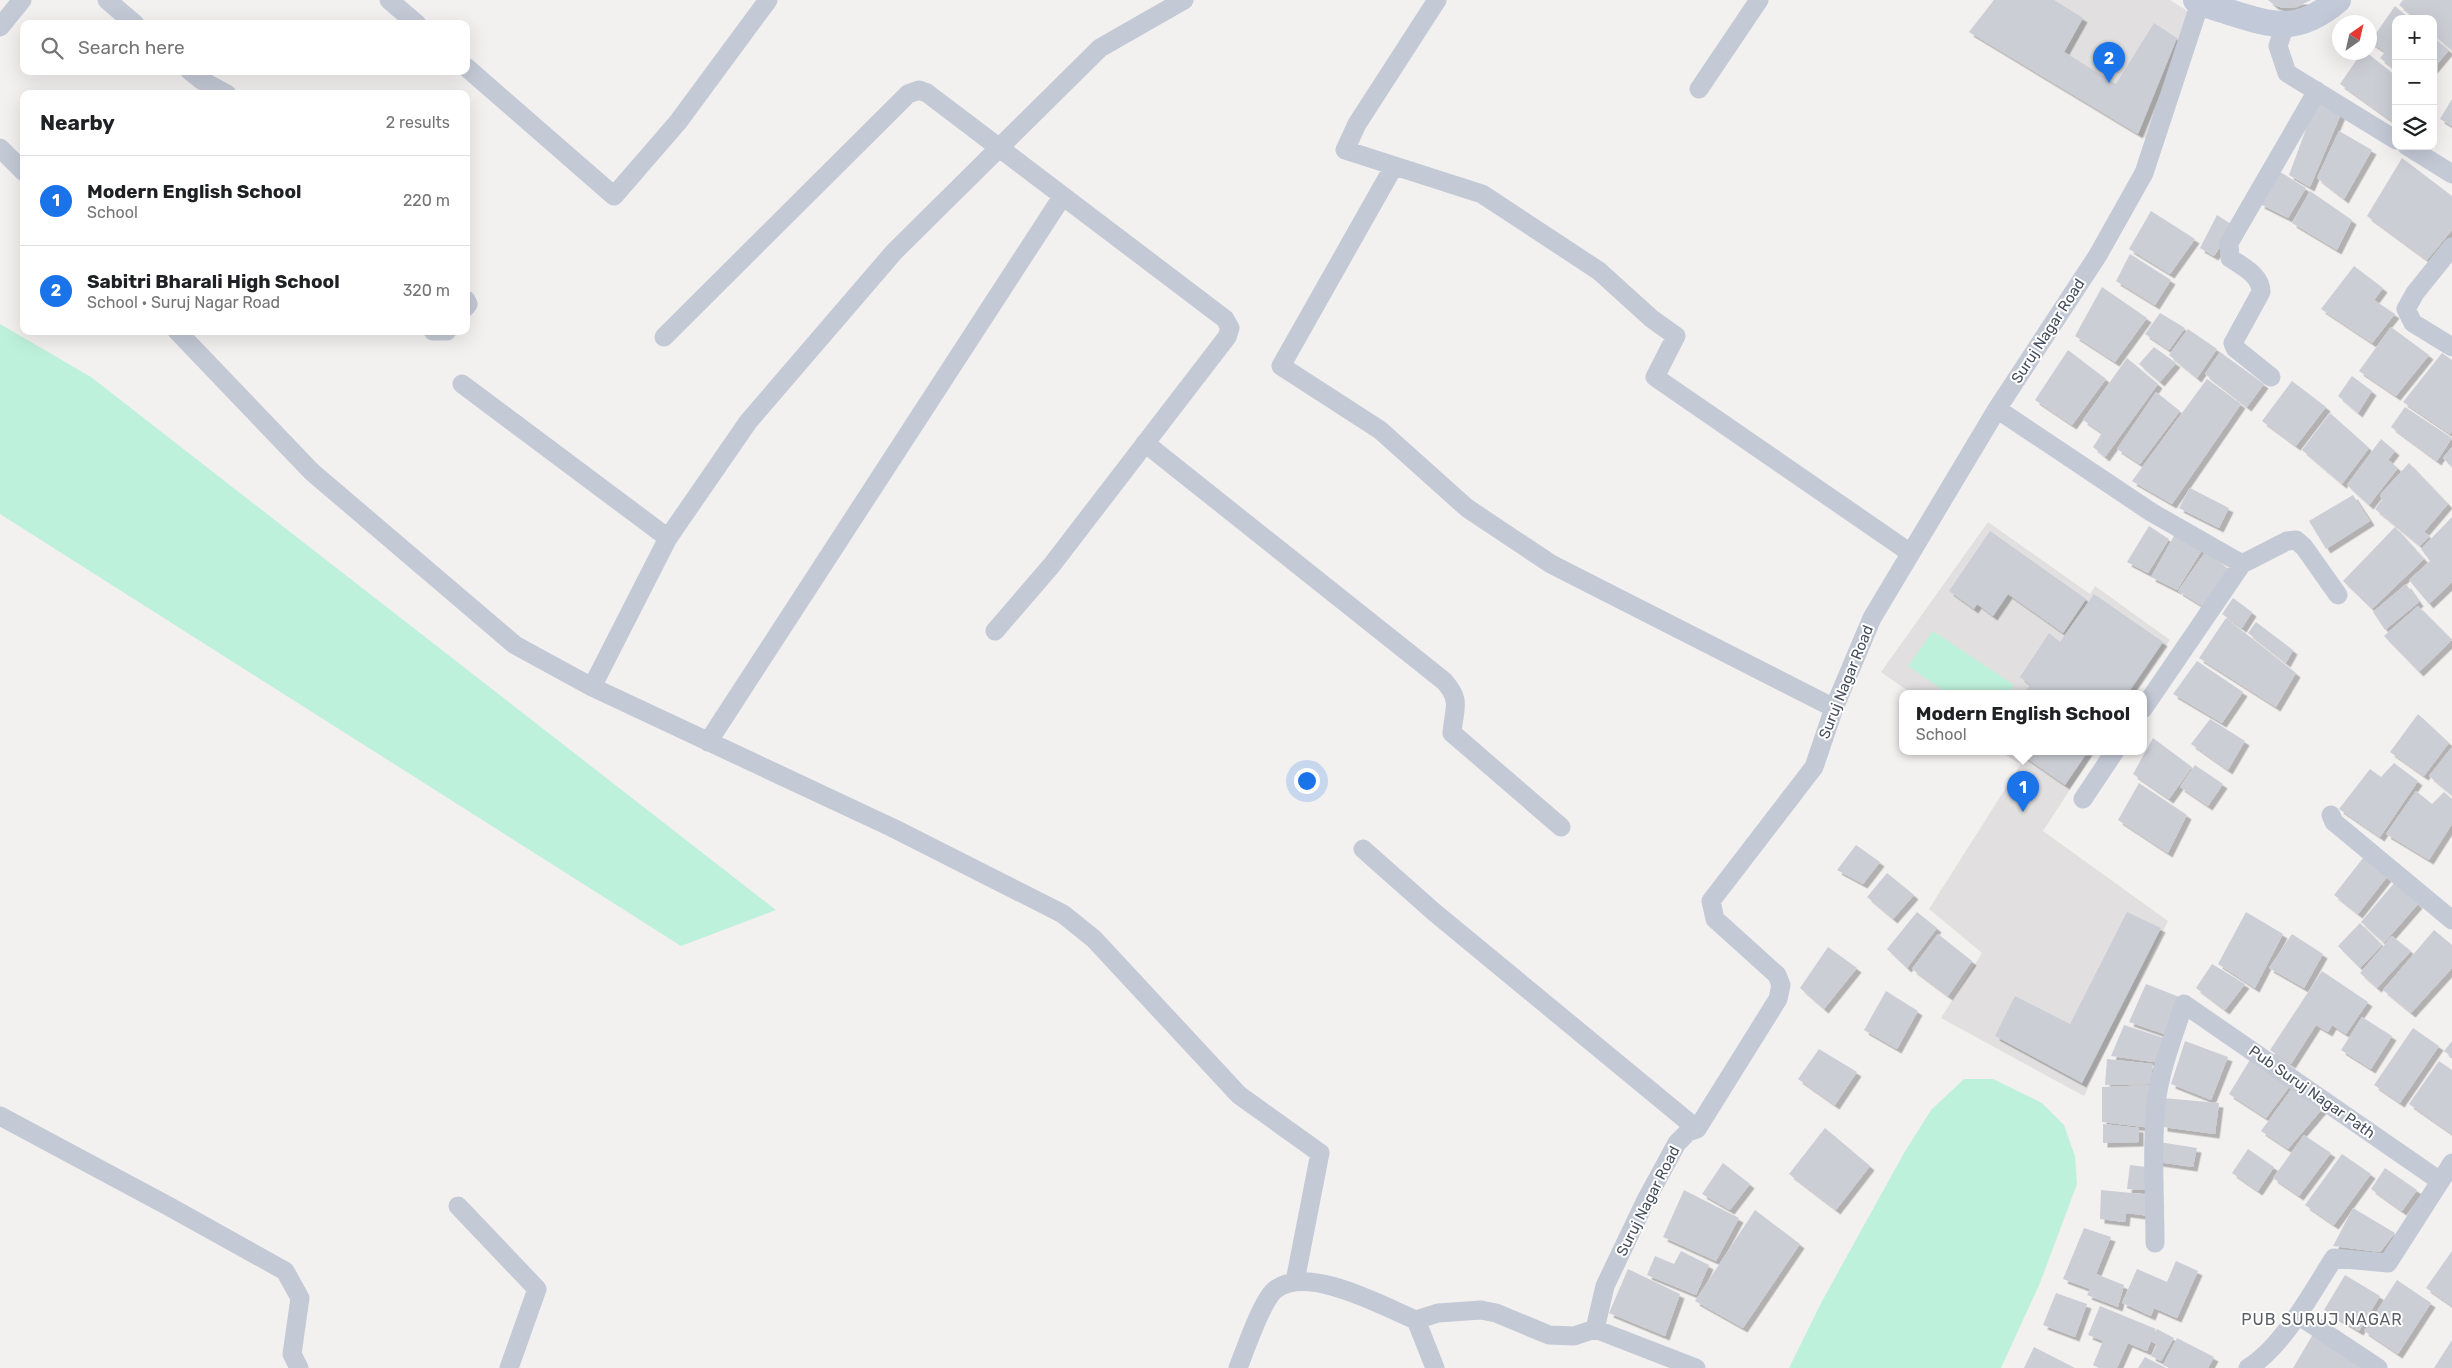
<!DOCTYPE html>
<html lang="en">
<head>
<meta charset="utf-8">
<style>
	:root { --surface:#fff; --page:#f2f2f2; --text:#202124; --muted:#757577; --line:#e0e0e0; --accent:#1a73e8 }
	body { margin:0; font-family:Rubik,sans-serif; background:var(--page); color:var(--text) }
	.controls { position:absolute; right:15px; top:15px; display:grid; overflow:hidden; border-radius:10px; box-shadow:0 5px 20px #0002 }
	.controls button { width:45px; height:45px; display:grid; place-items:center; padding:0; border:0; border-bottom:1px solid var(--line); background:var(--surface); color:var(--text); font:25px sans-serif }
	.compass { position:absolute; left:2332px; top:15px; width:45px; height:45px; border-radius:50%; background:var(--surface); box-shadow:0 5px 20px #0002; rotate:34deg }
	.you { position:absolute; left:1306px; top:780px; width:18px; height:18px; margin:-12px; border:4px solid #fff; border-radius:50%; background:#1a73e8; box-shadow:0 0 0 8px #1a73e833 }
	.badge { display:grid; place-items:center; width:32px; height:32px; border-radius:50%; background:var(--accent); color:#fff; font-size:16px; font-weight:700 }
	.pin { position:absolute; translate:-50% -41px; filter:drop-shadow(0 1px 2px #0008) }
	.pin::after { content:''; position:absolute; top:26px; width:18px; height:15px; background:inherit; clip-path:polygon(0 0,100% 0,50% 100%) }
	.popup { position:absolute; left:1899px; top:690px; width:248px; height:65px; box-sizing:border-box; display:grid; place-content:center; border-radius:10px; background:var(--surface); filter:drop-shadow(0 1px 4px #0005); font-size:16px; white-space:nowrap; color:var(--muted) }
	.popup b { font-size:19px; color:var(--text) }
	.popup::after { content:''; position:absolute; left:50%; top:100%; margin-left:-10px; border:10px solid transparent; border-top-color:var(--surface) }
	.list { margin:0; padding:0; list-style:none }
	h2 { display:flex; justify-content:space-between; align-items:center; height:65px; margin:0; padding:0 20px; font-size:21px }
	h2 small { font-size:16px; font-weight:400; color:var(--muted) }
	.list li { display:grid; grid-template-columns:32px 1fr auto; gap:15px; align-items:center; box-sizing:border-box; height:90px; padding:0 20px; border-top:1px solid var(--line) }
	.list b { display:block; font-size:19px; white-space:nowrap }
	.list p { margin:0; font-size:16px; white-space:nowrap; color:var(--muted) }
	.list em { font-size:16px; font-style:normal; color:var(--muted) }
	.icon { flex:none; width:28px; height:28px; fill:none; stroke:currentColor; stroke-width:2; stroke-linecap:round; stroke-linejoin:round }
	.map { position:relative; flex:none; width:2452px; height:1368px; overflow:hidden }
	.search { position:absolute; background:var(--surface); box-shadow:0 5px 20px #0002; left:20px; top:20px; width:450px; height:55px; display:flex; align-items:center; gap:12px; box-sizing:border-box; padding:0 18px; border-radius:10px; color:var(--muted); font-size:19px }
	.panel { position:absolute; background:var(--surface); box-shadow:0 5px 20px #0002; left:20px; top:90px; width:450px; height:245px; border-radius:10px }
	.map>svg:first-child { display:block }
</style>
</head>
<body>
<div class="map">
<svg width="2452" height="1368" viewBox="0 0 2452 1368">
	<defs>
		<filter id="shadow"><feDropShadow dx="4.5" dy="4.5" stdDeviation="0" flood-color="#0004"/></filter>
	</defs>
	<rect width="100%" height="100%" fill="#f3f0f0"/>
	<!-- education -->
	<path fill="#e1dfdf" d="M1994 0H2170L2189 12 2146 139 1969 32Z
		M1988 522 2090 594 2095 586 2170 640 2134 693H1911L1881 672Z
		M1998 751H2095L2043 831 2168 921 2084 1096 1941 1018 1982 953 1929 909 2021 764Z"/>
	<!-- green -->
	<path fill="#bef1db" d="M0 324 91 377 776 910 681 946 0 514Z
		M1933 631 2014 685 2009 693H1947L1908 666Z
		M1964 1079H1993L2042 1103 2064 1125 2075 1156 2077 1184 2040 1283 2001 1368H1789L1821 1303 1904 1153 1931 1110Z"/>
	<!-- building -->
	<path fill="#ccced6" filter="url(#shadow)" d="M1994 0H2054L2083 18 2064 52 2116 84 2154 23 2177 38 2138 134 1969 32Z
		M2268 0H2311L2297 7 2283 8 2274 5Z
		M2403 0H2452V50L2433 34V19H2416L2399 5Z
		M2395 6 2410 19H2396V70L2380 58 2385 52 2370 42Z
		M2433 37 2449 50 2433 69Z
		M2362 52H2366L2396 76V124L2340 84Z
		M2452 99V126L2440 119Z
		M2316 102 2341 114 2310 187 2289 175Z
		M2339 131 2372 150 2344 199 2317 178Z
		M2402 158 2452 196V230L2427 260 2367 216Z
		M2277 170 2306 188 2288 218 2260 204Z
		M2310 191 2352 220 2337 250 2292 223Z
		M2151 211 2195 239 2170 274 2129 249Z
		M2217 215 2234 226 2214 256 2200 248Z
		M2130 254 2171 280 2155 305 2116 281Z
		M2354 266 2383 288 2374 300 2395 314 2372 343 2321 309Z
		M2102 287 2147 318 2115 362 2075 336Z
		M2160 313 2185 328 2169 350 2145 334Z
		M2391 327 2429 355 2396 396 2359 371Z
		M2188 329 2217 349 2197 378 2169 355Z
		M2154 347 2176 363 2160 382 2139 364Z
		M2068 350 2106 379 2072 425 2035 400Z
		M2220 352 2264 384 2247 407 2205 374Z
		M2442 353 2452 360V431L2450 434 2403 402Z
		M2127 358 2158 384 2105 457 2093 447 2102 433 2083 420Z
		M2352 376 2372 391 2358 413 2338 396Z
		M2207 379 2241 404 2172 504 2132 481Z
		M2292 381 2326 407 2296 446 2262 421Z
		M2156 392 2180 411 2140 464 2117 449Z
		M2405 407 2452 438 2437 461 2391 427Z
		M2330 413 2369 448 2342 484 2302 450Z
		M2381 439 2395 451 2388 460 2398 468 2369 505 2347 485Z
		M2452 447V467L2443 458Z
		M2409 463 2448 504 2424 532 2430 536 2420 546 2375 509 2382 500 2380 495Z
		M2190 488 2229 508 2219 528 2179 508Z
		M2353 495 2370 521 2326 549 2309 521Z
		M2452 517V582L2429 604 2409 580 2430 561 2421 549Z
		M2149 526 2169 539 2148 573 2127 562Z
		M2395 527 2424 559 2372 609 2343 581Z
		M1990 531 2086 599 2063 633 2008 594 1993 616 1977 604 1974 609 1949 591Z
		M2175 534 2204 547 2177 590 2151 577Z
		M2206 551 2231 571 2204 607 2178 591Z
		M2406 584 2419 602 2385 630 2373 612Z
		M2094 594 2163 642 2128 693H2024L2030 685 2020 677 2049 633 2060 642Z
		M2233 598 2252 612 2242 628 2222 614Z
		M2418 606 2452 640 2419 672 2384 636Z
		M2226 618 2296 673 2276 707 2199 658Z
		M2256 622 2293 650 2286 663 2248 633Z
		M2197 661 2243 692 2222 723 2173 694Z
		M2418 714 2449 743 2424 776 2390 752Z
		M2210 719 2245 741 2228 770 2191 744Z
		M2153 738 2192 767 2169 799 2133 774Z
		M2452 747V795L2429 776Z
		M2016 751H2088L2065 785Z
		M2394 763 2418 781 2380 837 2339 809 2370 769 2381 777Z
		M2195 765 2223 784 2208 806 2180 787Z
		M2139 783 2187 815 2168 853 2118 820Z
		M2416 791 2432 804 2444 792 2452 799V824L2429 860 2386 834Z
		M1856 845 1880 862 1863 884 1837 870Z
		M2363 858 2387 877 2358 914 2334 895Z
		M1887 873 1914 895 1893 919 1867 897Z
		M2395 882 2418 904 2384 943 2361 922Z
		M1917 912 1937 928 1907 968 1887 949Z
		M2127 912 2161 928 2082 1083 1995 1036 2015 996 2070 1024Z
		M2246 912 2283 934 2255 988 2218 964Z
		M2360 923 2382 945 2360 968 2338 946Z
		M2434 930 2452 945V968L2411 1013 2383 990Z
		M1938 934 1972 961 1948 996 1912 969Z
		M2292 934 2323 954 2304 988 2269 968Z
		M2392 936 2411 951 2377 988 2360 973Z
		M1828 947 1857 968 1824 1009 1800 988Z
		M2212 964 2245 984 2225 1010 2196 988Z
		M2322 971 2368 1002 2346 1034 2332 1025 2328 1032 2316 1025 2291 1064 2270 1050Z
		M2146 984 2182 998 2167 1035 2129 1022Z
		M1886 991 1918 1011 1897 1049 1864 1030Z
		M2362 1017 2392 1036 2371 1069 2341 1050Z
		M2124 1025 2167 1039 2161 1063 2111 1056Z
		M2413 1028 2439 1046 2400 1103 2374 1085Z
		M2185 1041 2228 1057 2211 1100 2171 1084Z
		M2452 1041V1057L2444 1051Z
		M1819 1049 1857 1072 1835 1105 1798 1079Z
		M2253 1055 2292 1083 2266 1118 2229 1094Z
		M2107 1059 2153 1064 2150 1084 2105 1085Z
		M2439 1061 2452 1070V1134L2409 1104Z
		M2154 1085 2152 1128 2102 1122V1087Z
		M2293 1087 2323 1108 2288 1149 2261 1131Z
		M2163 1098 2219 1103 2215 1134 2163 1127Z
		M2103 1124 2139 1128V1142L2103 1143Z
		M1825 1128 1870 1166 1836 1210 1789 1174Z
		M2304 1135 2331 1153 2299 1196 2273 1178Z
		M2159 1142 2197 1148 2193 1167 2158 1162Z
		M2248 1149 2274 1167 2258 1191 2232 1173Z
		M2342 1154 2371 1174 2334 1225 2305 1205Z
		M1723 1163 1750 1184 1730 1210 1702 1194Z
		M2130 1165 2146 1167 2147 1190 2127 1189Z
		M2385 1168 2417 1190 2402 1211 2371 1189Z
		M1684 1190 1739 1218 1716 1261 1663 1237Z
		M2101 1190 2152 1195 2150 1216 2126 1213 2125 1222 2100 1219Z
		M2353 1208 2395 1233 2380 1252 2333 1246Z
		M1755 1210 1800 1244 1743 1328 1695 1301Z
		M2084 1228 2111 1237 2096 1274 2124 1285 2118 1307 2087 1295 2090 1289 2063 1279Z
		M1681 1251 1709 1265 1696 1295 1647 1275 1655 1256 1674 1264Z
		M2452 1251V1306L2426 1288Z
		M2176 1261 2198 1271 2177 1318 2154 1308 2151 1316 2122 1303 2137 1269 2167 1282Z
		M1628 1269 1680 1294 1665 1336 1609 1313Z
		M2345 1275 2380 1296 2359 1331 2324 1310Z
		M2397 1280 2431 1303 2398 1354 2364 1331Z
		M2056 1293 2087 1304 2075 1337 2043 1325Z
		M2100 1306 2156 1329 2152 1339 2157 1329 2174 1338 2161 1361 2151 1356 2157 1345 2151 1341 2147 1351 2128 1343 2117 1368H2099L2093 1365 2103 1341 2088 1335Z
		M2315 1331 2362 1368H2293Z
		M2177 1338 2214 1357 2208 1368H2169L2163 1365Z
		M2452 1340V1368H2434Z
		M2034 1347 2075 1368H2024Z
		M2145 1357 2166 1368H2138Z"/>
	<g fill="none" stroke-linecap="round" stroke-linejoin="round">
		<!-- minor -->
		<path stroke="#c3c9d5" stroke-width="19" d="M107 0 135 24
			M389 0 417 24
			M1437 0 1357 124 1345 150 1482 194 1599 271 1652 319 1676 336 1655 377 1909 552
			M2285 25 2278 46 2287 73 2396 140
			M0 27 22 0
			M466 67 614 196 678 122 768 0
			M190 71 201 80 227 94
			M1699 89 1759 0
			M2407 146 2452 174
			M0 148 24 172
			M1394 166 1281 366 1380 430 1467 508 1551 564 1834 708
			M2452 247 2415 293 2406 309 2413 323 2452 347
			M466 300 468 304 466 307
			M177 331 312 472 515 645 592 687 893 828 1063 914 1094 939 1239 1095 1320 1153 1295 1281
			M433 331H447
			M664 337 908 94 919 90 927 93 1225 319 1230 328 1227 337 1051 566 995 631
			M2271 377 2235 348 2233 343 2261 292C2261 275 2243 267 2230 258L2229 243 2317 91
			M462 384 668 538
			M1997 409 2151 512 2242 564 2143 709
			M1145 443 1444 681C1462 701 1454 708 1452 733L1561 827
			M2242 564 2287 541 2296 540 2304 547 2338 595
			M592 687 668 538 748 422 894 252 1100 48 1184 0
			M708 742 1062 197
			M2083 799 2115 751
			M2331 815 2334 822 2452 920
			M1363 849 1434 912 1697 1129
			M0 1116 170 1207 285 1271 300 1298 292 1354 299 1368
			M458 1206 537 1289 509 1368
			M2155 1243C2155 1194 2151 1145 2157 1096 2162 1065 2174 1034 2184 1004L2440 1181
			M2298 1315 2378 1368
			M1416 1320 1438 1313 1481 1310 1496 1313 1549 1335 1574 1336 1595 1329 1696 1368
			M1595 1329 1605 1286 1646 1200 1677 1143 1688 1132 1697 1129 1778 999 1781 985 1777 975 1715 919 1711 901 1814 767 1834 708 1872 618 1997 409 2098 255 2144 173 2200 3
			M1238 1368C1245 1351 1262 1299 1276 1289 1309 1265 1382 1306 1416 1320L1435 1368
			M2248 1368C2283 1347 2312 1292 2334 1258L2388 1263 2452 1163"/>
		<!-- secondary -->
		<path stroke="#c2c9d9" stroke-width="26" d="M2196 0C2205 6 2218 8 2229 12 2274 26 2298 34 2338 0"/>
	</g>
	<g text-anchor="middle" dominant-baseline="central" stroke-width="4" stroke-linejoin="round" paint-order="stroke">
		<!-- street labels -->
		<g font-size="15" fill="#474f5e" stroke="#fff">
			<text transform="translate(2048 331) rotate(-57)">Suruj Nagar Road</text>
			<text transform="translate(1846 682) rotate(-68)">Suruj Nagar Road</text>
			<text transform="translate(2312 1092) rotate(35)">Pub Suruj Nagar Path</text>
			<text transform="translate(1648 1201) rotate(-63)">Suruj Nagar Road</text>
		</g>
		<!-- neighbourhood labels -->
		<g font-size="16" letter-spacing="1" fill="#5c5f65" stroke="#fff">
			<text x="2322" y="1319">PUB SURUJ NAGAR</text>
		</g>
	</g>
</svg>
<div class="controls">
<button>+</button>
<button>−</button>
<button><svg class="icon" aria-label="layers" viewBox="0 0 24 24"><path d="M12 4l9 5-9 5-9-5zM3 14l9 5 9-5"/></svg></button>
</div>
<svg class="compass" viewBox="-18 -18 36 36"><path d="M0-13l5 13h-10z" fill="#e53935"/><path d="M0 13l5-13h-10z" fill="#757577"/></svg>
<div class="you"></div>
<div class="pin badge" style="left:2023px;top:812px">1</div>
<div class="popup"><b>Modern English School</b>School</div>
<div class="pin badge" style="left:2109px;top:83px">2</div>
<div class="search"><svg class="icon" aria-label="search" viewBox="0 0 24 24"><circle cx="10" cy="10" r="6"/><path d="M15 15l6 6"/></svg>Search here</div>
<section class="panel">
<h2>Nearby<small>2 results</small></h2>
<ul class="list">
<li><span class="badge">1</span><div><b>Modern English School</b><p>School</p></div><em>220 m</em></li>
<li><span class="badge">2</span><div><b>Sabitri Bharali High School</b><p>School · Suruj Nagar Road</p></div><em>320 m</em></li>
</ul>
</section>
</div>
</body>
</html>
